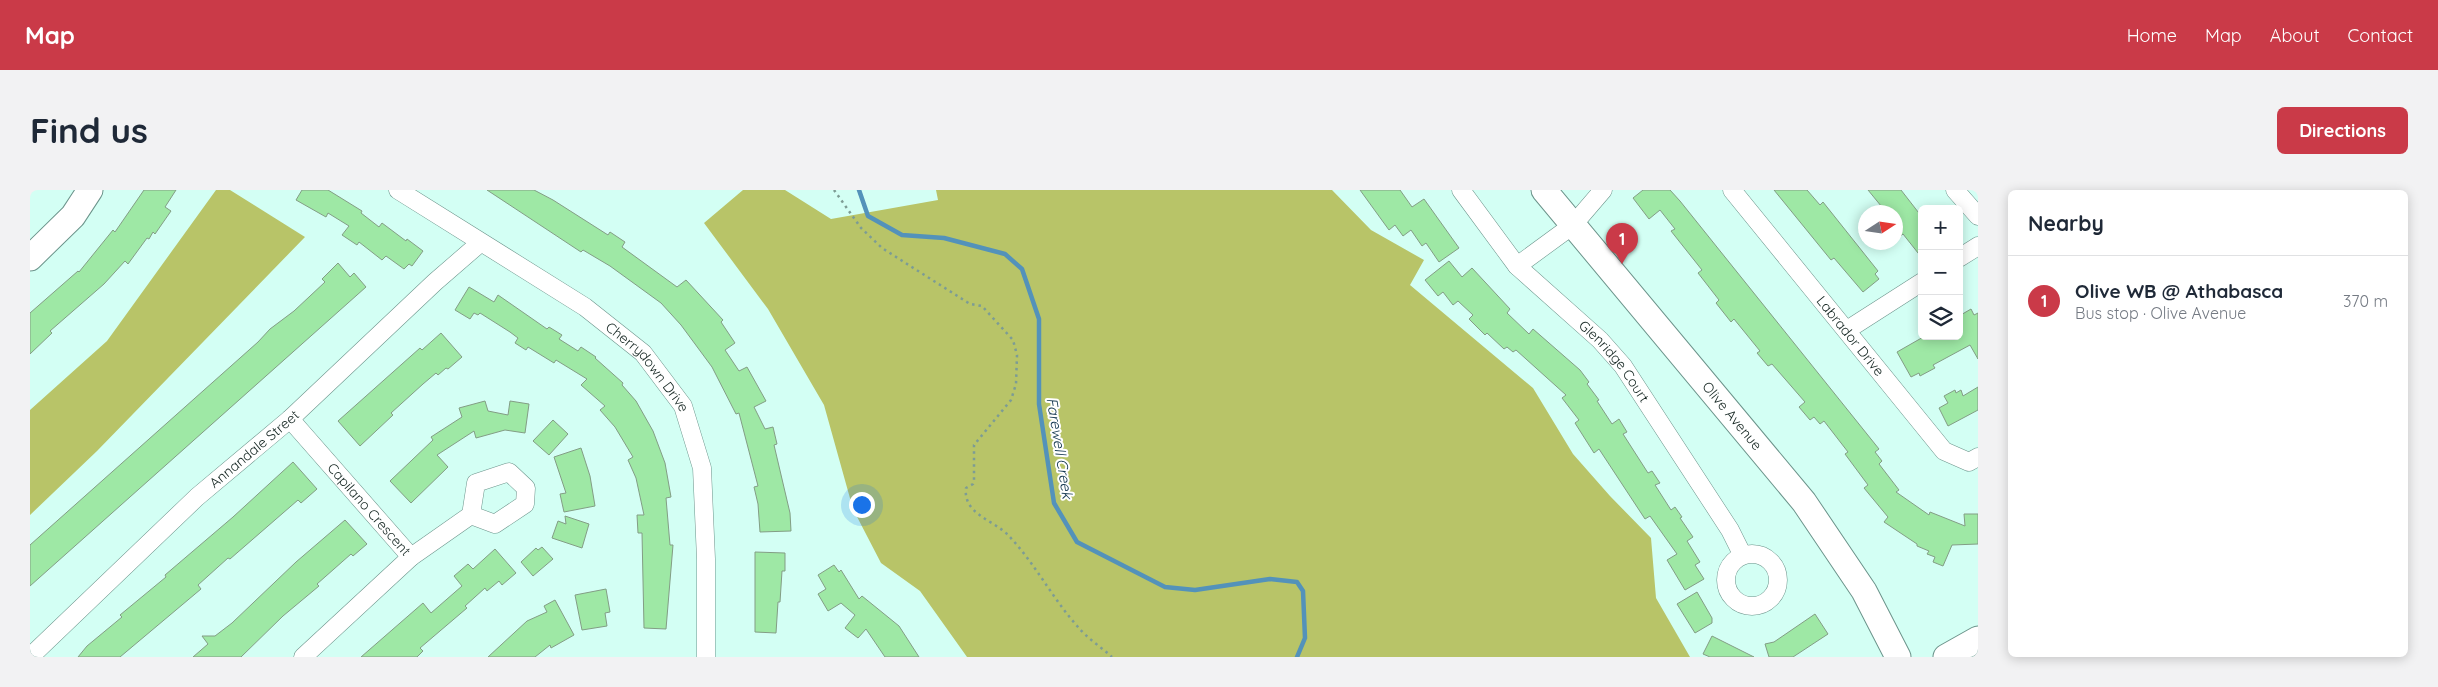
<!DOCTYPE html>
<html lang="en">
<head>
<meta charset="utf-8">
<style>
	:root { --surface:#fff; --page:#f2f2f3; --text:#1f2937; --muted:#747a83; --line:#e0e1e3; --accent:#ca3a48 }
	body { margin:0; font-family:Quicksand,sans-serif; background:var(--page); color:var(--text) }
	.controls { position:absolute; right:15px; top:15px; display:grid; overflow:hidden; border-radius:8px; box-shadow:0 2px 12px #0003 }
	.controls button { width:45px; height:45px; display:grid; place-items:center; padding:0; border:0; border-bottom:1px solid var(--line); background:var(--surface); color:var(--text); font:25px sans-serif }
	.compass { position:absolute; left:1828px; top:15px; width:45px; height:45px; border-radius:50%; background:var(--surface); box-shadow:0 2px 12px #0003; rotate:78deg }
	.you { position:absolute; left:831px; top:314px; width:18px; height:18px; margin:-12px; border:4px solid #fff; border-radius:50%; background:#1a73e8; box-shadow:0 0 0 8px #1a73e833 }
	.badge { display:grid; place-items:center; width:32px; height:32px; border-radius:50%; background:var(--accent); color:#fff; font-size:16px; font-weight:700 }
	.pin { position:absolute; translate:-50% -41px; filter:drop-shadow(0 1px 2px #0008) }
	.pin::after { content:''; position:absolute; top:26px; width:18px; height:15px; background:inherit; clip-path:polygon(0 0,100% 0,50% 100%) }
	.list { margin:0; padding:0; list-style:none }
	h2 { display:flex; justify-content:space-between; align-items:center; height:65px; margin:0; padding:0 20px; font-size:21px }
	h2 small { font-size:16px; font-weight:400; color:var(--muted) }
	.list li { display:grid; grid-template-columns:32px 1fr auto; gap:15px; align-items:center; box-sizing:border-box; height:90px; padding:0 20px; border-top:1px solid var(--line) }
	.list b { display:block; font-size:19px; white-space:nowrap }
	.list p { margin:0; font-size:16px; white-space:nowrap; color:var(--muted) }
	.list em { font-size:16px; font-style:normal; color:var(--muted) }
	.icon { flex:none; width:28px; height:28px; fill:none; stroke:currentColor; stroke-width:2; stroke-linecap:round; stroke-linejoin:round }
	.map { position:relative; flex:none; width:1948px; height:467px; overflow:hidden; border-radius:8px }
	header { display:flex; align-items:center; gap:30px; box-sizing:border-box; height:70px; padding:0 25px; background:var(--accent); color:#fff }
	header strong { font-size:24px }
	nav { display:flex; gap:28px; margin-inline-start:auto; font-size:18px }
	.intro { display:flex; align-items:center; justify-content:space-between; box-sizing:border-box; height:120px; padding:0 30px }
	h1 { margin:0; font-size:35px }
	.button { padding:12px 22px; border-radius:8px; background:var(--accent); color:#fff; font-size:18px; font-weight:700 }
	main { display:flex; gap:30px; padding:0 30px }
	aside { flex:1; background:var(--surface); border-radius:8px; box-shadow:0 2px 12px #0003 }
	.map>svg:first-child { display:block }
</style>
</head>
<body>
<header>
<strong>Map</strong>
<nav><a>Home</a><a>Map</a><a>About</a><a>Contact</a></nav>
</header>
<div class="intro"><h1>Find us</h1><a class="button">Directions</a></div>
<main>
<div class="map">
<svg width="1948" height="467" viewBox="0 0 1948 467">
	<rect width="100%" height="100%" fill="#d3fff4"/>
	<!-- forest -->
	<path fill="#b8c468" d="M186 0H200L275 47 67 261 0 325V220L77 151Z
		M713 0H755L801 29 908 10 906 0H1302L1341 40 1394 70 1380 95 1503 198 1543 264 1580 306 1621 348 1626 408 1660 467H937L890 401 851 373 823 319 794 215 738 119 674 33Z"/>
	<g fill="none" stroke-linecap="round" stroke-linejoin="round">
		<!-- stream -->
		<path stroke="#5392ba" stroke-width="4.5" d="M829 0 838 26 872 45 914 48 975 64 992 79 1009 129V214L1024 313 1047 352 1135 397 1165 400 1240 389 1267 392 1273 401 1275 448 1267 467"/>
	</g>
	<!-- building -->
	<path fill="#9ee8a5" stroke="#839d85" d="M114 0H146L135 17 141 21 125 44 123 42 119 49 117 48 98 74 95 71 74 94 20 141 22 143 0 164V123L48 81 49 82 83 40 85 42Z
		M272 0H298L332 21 331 23 349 37 352 33 376 51 377 49 393 61 382 76 379 74 374 79 356 66 352 70 329 52 327 55 312 45 319 36 298 23 296 27 266 10Z
		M457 0H504L523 10 578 45 580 42 595 52 592 57 647 97 656 90 693 130 691 132 705 153 695 160 709 181 717 177 736 211 724 217 735 239 743 237 747 254 744 255 760 323 761 341 730 342 728 314 724 297 728 296 709 223 706 224 682 177 651 135 631 113 580 76 553 60 551 62Z
		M1330 0H1370L1382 17 1394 9 1429 58 1409 72 1396 53 1392 56 1381 40 1373 46 1365 35 1359 40Z
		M1613 0H1640L1650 11 1849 259 1845 262 1852 271 1849 274 1869 300 1866 302 1899 325 1900 322 1935 336 1934 324H1948V354L1922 355 1913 376 1903 372 1905 367 1897 364 1899 361 1887 356V354L1854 332 1858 327 1834 298 1838 295 1815 264 1818 262 1794 231 1790 234 1784 227 1780 230 1769 217 1775 212 1742 174 1738 176 1727 163 1730 161 1704 129 1701 132 1686 113 1689 110 1668 83 1672 80 1641 41 1645 39 1630 20 1619 29 1603 8Z
		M1744 0H1777L1790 15 1793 12 1848 81 1845 84 1849 89 1833 102 1804 68 1801 70Z
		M1838 0H1871L1892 27V68L1873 44 1866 50V22H1856Z
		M1419 71 1432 87 1442 78 1480 119 1477 123 1499 144 1503 139 1550 180 1559 192 1557 194 1569 210 1567 211 1582 234 1589 229 1597 242 1593 244 1618 283 1622 281 1630 293 1625 295 1641 320 1645 317 1652 327 1650 328 1663 347 1657 351 1670 372 1665 375 1674 389 1655 400 1637 370 1647 364 1620 326 1615 329 1569 259 1564 263 1545 233 1549 230 1532 208 1536 205 1486 160 1483 162 1477 157 1474 159 1457 143 1455 145 1439 129 1443 125 1428 111 1423 115 1413 102 1408 106 1395 90Z
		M308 73 320 87 324 83 336 97 0 396V355L228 152 240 139 264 121 295 92 292 89Z
		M439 97 464 112 468 105 517 139 519 137 532 145 529 149 548 161 551 157 566 167 565 168 593 193 592 195 606 211 623 241 635 273 641 307 636 308 640 355H643L636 439 614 438 612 343H608L607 325H614L606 288 598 270 603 267 585 237 570 220 575 216 551 195 557 189 526 170 524 173 498 157 496 160 485 153 488 148 480 142 450 123 448 125 444 123 440 129 425 120Z
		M1941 119 1944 125 1948 123V169L1940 155 1903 175 1905 178 1890 186 1889 183 1881 187 1867 162 1895 146H1929V126Z
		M411 143 432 167 418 179 416 178 408 185 406 183 393 194 361 223 363 225 330 256 308 231 390 158 392 160Z
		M1948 197V220L1918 236 1909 218 1918 213 1914 206 1925 200 1926 203 1931 200 1933 206Z
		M455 211 458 221 478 225 480 211 499 214 495 243 475 240 446 248 444 241 407 265 418 277 381 313 360 291 403 250 401 247 432 227 429 218Z
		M523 230 538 244 519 265 503 251Z
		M551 258 560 286 565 316 534 322 530 304 536 303 524 267Z
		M263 272 287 299 271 313 268 310 200 369 198 368 168 395 171 399 90 467H48L57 456 92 427 90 425 136 387 135 385 203 327Z
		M535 326 559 334 552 358 522 348 528 331 536 334Z
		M315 330 337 354 323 366 321 364 287 394 289 396 253 426 211 467H163L178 454 172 446H185L202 433 266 372Z
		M512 357 523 369 503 386 491 372 506 358 508 360Z
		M465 359 486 383 472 395 469 391 457 401 455 398 435 416 437 418 390 458 393 461 387 467H331L393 413 401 423 432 396 424 386 438 374 443 379Z
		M725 362 755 363V381H752L750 412H748L746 443 725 442Z
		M804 375 809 382 811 380 829 409 832 406 869 436 889 467H855L836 439 828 448 815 438 825 425 811 413 798 421 788 404 796 399 788 385Z
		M576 399 580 422 575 423 577 436 552 440 545 405Z
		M1667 402 1682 428V433L1665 443 1647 414Z
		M525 410 544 445 521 458 520 455 505 467H458L497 431 517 422 514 416Z
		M1785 424 1798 444 1763 467H1739L1735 454 1744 452Z
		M1682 446 1724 467H1680L1673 464Z"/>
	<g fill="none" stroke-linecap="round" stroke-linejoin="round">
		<!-- street casing -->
		<g stroke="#6c948b" stroke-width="19">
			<g id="street">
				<path id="s1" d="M368 0 555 117 613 163 653 216 672 278 676 369V467"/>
				<path id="s2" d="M1431 0 1487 76 1570 150 1593 176 1700 340 1712 364"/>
				<path id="s3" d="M1702 0 1914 261 1939 272 1948 267"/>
				<path d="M1925 0 1948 26"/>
				<path d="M1929 68 1948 56"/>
				<path d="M1487 76 1543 35 1573 0"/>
				<path d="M1817 140 1892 92"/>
				<path id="s4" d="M260 229 381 367 273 467"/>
				<circle cx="1722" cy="390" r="26"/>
				<path d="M381 367 441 325 446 293 479 282 496 298 495 314 465 334 441 325"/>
				<path id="s5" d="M0 467 167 307 260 229 405 92 450 53"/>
			</g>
		</g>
		<!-- secondary casing -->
		<g stroke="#6c948b" stroke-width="27">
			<g id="secondary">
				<path id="s6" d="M1514 0 1774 312 1834 401 1868 467"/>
				<path d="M0 68 43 26 60 0"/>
				<path d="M1916 467 1948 449"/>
			</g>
		</g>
		<!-- path -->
		<path stroke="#7d9c94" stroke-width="2.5" stroke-dasharray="2.5 4" stroke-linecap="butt" d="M804 0 831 38 852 58 940 114 952 116 962 127 983 150 987 165 986 194 981 210 944 255V290L943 294 936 298C933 324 962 329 978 345 1005 373 1022 408 1048 437 1057 448 1071 457 1082 467"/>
		<!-- street -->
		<use href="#street" stroke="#fff" stroke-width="18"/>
		<!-- secondary -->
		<use href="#secondary" stroke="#fff" stroke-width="25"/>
	</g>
	<g text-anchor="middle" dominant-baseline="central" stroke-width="4" stroke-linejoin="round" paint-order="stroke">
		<!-- street labels -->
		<g font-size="14" fill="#152622" stroke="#fff">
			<text stroke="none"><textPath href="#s3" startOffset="188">Labrador Drive</textPath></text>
			<text stroke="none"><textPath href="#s2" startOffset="231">Glenridge Court</textPath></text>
			<text stroke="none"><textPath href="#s1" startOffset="308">Cherrydown Drive</textPath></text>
			<text stroke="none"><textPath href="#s6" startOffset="294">Olive Avenue</textPath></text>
			<text stroke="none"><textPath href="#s5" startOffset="306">Annandale Street</textPath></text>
			<text stroke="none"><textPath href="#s4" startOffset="120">Capilano Crescent</textPath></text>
		</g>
		<!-- water labels -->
		<g font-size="15" font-style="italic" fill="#12364e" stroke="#fff">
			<text transform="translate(1030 258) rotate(81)">Farewell Creek</text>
		</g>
	</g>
</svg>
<div class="controls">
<button>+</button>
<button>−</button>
<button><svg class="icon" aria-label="layers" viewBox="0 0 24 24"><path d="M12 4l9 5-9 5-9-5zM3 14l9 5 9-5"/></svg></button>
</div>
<svg class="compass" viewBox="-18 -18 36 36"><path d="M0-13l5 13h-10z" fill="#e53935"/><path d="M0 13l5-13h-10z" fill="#747a83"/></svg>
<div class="you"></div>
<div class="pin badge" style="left:1592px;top:74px">1</div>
</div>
<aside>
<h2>Nearby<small></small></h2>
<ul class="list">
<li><span class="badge">1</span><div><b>Olive WB @ Athabasca</b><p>Bus stop · Olive Avenue</p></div><em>370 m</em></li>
</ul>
</aside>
</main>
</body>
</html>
